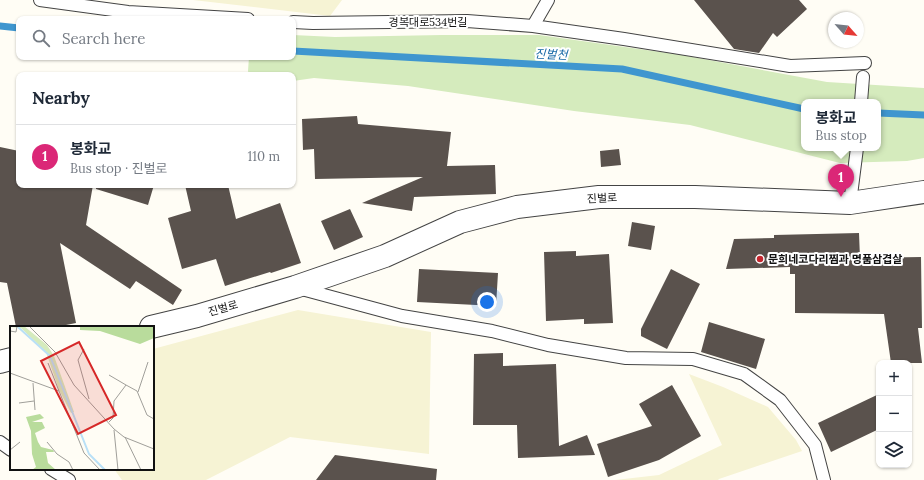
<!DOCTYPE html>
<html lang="en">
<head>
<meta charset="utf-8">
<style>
	:root { --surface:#fff; --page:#f2f2f3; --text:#1f2937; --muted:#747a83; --line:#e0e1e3; --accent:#db2777 }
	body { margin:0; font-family:Lora,"Noto Sans KR",serif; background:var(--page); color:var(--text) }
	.controls { position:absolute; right:12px; bottom:12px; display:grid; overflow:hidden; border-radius:8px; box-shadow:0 1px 3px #0004 }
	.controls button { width:36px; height:36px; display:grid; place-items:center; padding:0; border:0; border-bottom:1px solid var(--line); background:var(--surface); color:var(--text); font:20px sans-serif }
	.compass { position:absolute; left:828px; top:12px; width:36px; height:36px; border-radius:50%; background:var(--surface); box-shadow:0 1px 3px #0004; rotate:117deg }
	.you { position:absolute; left:487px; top:302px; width:14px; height:14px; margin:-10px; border:3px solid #fff; border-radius:50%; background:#1a73e8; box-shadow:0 0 0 6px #1a73e833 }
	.badge { display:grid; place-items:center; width:26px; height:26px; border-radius:50%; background:var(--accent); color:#fff; font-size:13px; font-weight:700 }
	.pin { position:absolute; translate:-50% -33px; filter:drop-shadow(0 1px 2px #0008) }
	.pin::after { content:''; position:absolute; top:21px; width:14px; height:12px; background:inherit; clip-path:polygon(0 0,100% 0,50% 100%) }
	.popup { position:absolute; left:801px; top:99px; width:80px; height:52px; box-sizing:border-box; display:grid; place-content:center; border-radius:8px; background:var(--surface); filter:drop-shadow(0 1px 3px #0005); font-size:13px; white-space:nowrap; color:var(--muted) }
	.popup b { font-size:15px; color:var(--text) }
	.popup::after { content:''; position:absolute; left:50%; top:100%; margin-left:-8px; border:8px solid transparent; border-top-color:var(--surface) }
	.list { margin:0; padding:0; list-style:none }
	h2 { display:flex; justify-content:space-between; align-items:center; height:52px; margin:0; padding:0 16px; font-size:17px }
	h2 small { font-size:13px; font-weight:400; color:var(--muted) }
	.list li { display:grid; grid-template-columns:26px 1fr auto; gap:12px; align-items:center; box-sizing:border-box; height:64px; padding:0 16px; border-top:1px solid var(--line) }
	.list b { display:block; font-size:15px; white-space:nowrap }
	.list p { margin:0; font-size:13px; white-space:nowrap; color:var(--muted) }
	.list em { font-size:13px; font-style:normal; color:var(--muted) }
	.icon { flex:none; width:22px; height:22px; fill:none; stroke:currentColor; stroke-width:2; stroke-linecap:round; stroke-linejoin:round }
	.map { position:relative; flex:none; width:924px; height:480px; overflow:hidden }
	.search { position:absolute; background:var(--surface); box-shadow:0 1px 3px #0004; left:16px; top:16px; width:280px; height:44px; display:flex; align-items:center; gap:10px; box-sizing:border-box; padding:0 14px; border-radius:8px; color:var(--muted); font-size:15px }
	.panel { position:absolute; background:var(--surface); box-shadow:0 1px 3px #0004; left:16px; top:72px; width:280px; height:116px; border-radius:8px }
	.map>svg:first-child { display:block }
</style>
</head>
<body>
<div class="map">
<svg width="924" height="480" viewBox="0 0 924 480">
	<rect width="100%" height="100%" fill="#fffdf5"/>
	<!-- farmland -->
	<path fill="#f6f3d4" d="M193 0H342L330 16Z
		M298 310 431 332 429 454 290 437 206 480H122L114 469H153V349Z
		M689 374 723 387 768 407 796 440 802 451 719 479 718 480H615L659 475 722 445Z"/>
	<!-- green -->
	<path fill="#d5ebbd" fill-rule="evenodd" d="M293 35 335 37 442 35H539L682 55 827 82 924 88V158L907 161 840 163 690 125 574 111 408 86 314 78 293 81V75H249L248 71 249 57H293ZM804 102H878V148H804Z"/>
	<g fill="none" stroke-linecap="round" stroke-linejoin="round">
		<!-- stream -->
		<path stroke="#3f96cf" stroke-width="7" d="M0 26 19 28
			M293 51 622 69 804 109
			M878 113 924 115"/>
	</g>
	<!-- building -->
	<path fill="#5a524d" d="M694 0H799L807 9 777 37 773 33 759 53 734 49Z
		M357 116 358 124 451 132 447 166 495 165 496 194 414 197 412 211 362 203 423 177 315 179 314 149 303 150 302 119Z
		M0 147 19 151V185H93L86 225 182 290 173 305 136 281 130 289 60 243 76 323 56 327H16L7 283 0 282Z
		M619 149 621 165 601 167 600 151Z
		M96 185H154L148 205 96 189Z
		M185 185H228L236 219 280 203 301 263 271 273 270 272 225 286 216 259 182 269 168 218 191 211Z
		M350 209 363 237 334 250 321 221Z
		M632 222 655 226 651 250 628 246Z
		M859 233 860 258 921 257 922 328H918L922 363H891L884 314 795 313V274H790V267L726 269 734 239 774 238V235Z
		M576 251V256L609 254 613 323 584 324V319L546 321 544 252Z
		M419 269 498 273 496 306 417 302Z
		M671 269 700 284 667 349 641 336V329Z
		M709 322 765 339 756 369 701 352Z
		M503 353V366L556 364 559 446 587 435 595 455 518 458 517 425H473L474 354Z
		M672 385 701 436 659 460 608 477 597 444 652 426 639 404Z
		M879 394V429L831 452 818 423Z
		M335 455 437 469 436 480H316Z"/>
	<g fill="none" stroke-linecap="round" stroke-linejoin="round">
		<!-- lane casing -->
		<g stroke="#444" stroke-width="14">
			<path id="lane" d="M40 0 128 12 248 19
				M293 22 313 23 467 21 533 26 548 0
				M533 26 624 39 790 66 865 63
				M861 102 863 77
				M850 203 857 148
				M298 288 402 316 492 331 548 345 626 358 693 359 744 374 780 400 815 445 824 480
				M0 442 11 450
				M51 469 69 480"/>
		</g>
		<!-- street casing -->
		<g stroke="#444" stroke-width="24">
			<path id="street" d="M151 327 197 316 295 287 385 256 460 222 517 207 599 197H695L850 203 924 192
				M0 362 11 359"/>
		</g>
		<!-- lane -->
		<use href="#lane" stroke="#fff" stroke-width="12"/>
		<!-- street -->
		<use href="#street" stroke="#fff" stroke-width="22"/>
	</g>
	<!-- markers -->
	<circle fill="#c4262e" stroke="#fff" stroke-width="1.5" cx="760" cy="259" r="4"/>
	<g text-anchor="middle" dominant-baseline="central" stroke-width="4" stroke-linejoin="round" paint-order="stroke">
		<!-- street labels -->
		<g font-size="11" fill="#111" stroke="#fff">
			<text x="428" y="22">경복대로534번길</text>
			<text transform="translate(602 198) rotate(-3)">진벌로</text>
			<text transform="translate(223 308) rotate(-16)">진벌로</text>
		</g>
		<!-- poi labels -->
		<g font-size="11" font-weight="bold" fill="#111" stroke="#fff" text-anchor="start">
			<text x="768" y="259">문희네코다리찜과 명품삼겹살</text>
		</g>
		<!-- water labels -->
		<g font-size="12" font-style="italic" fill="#1768a6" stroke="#fff">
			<text transform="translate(551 54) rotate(3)">진벌천</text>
		</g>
	</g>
	<!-- overview -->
	<g transform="translate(10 326)">
		<rect width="144" height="144" fill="#fffdf5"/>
		<path d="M14 0 37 19 44 30 64 86 61 87 49 64 36 26 11 2 0 1Z" fill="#d5ebbd"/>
		<path d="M70 0H144V12L130 18 90 5 70 4ZM30 88 34 92 22 96H32L35 102 25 107 28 116 31 121 43 124 44 126H36L38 137 46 144H22L26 141 22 128 21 105 16 91Z" fill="#b9dc9c"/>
		<path fill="none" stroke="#b9e0f7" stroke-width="2" d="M8 1 40 30 79 128 95 144"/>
		<path fill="none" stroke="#a09f9a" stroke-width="1" d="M19 0 45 26 64 59 104 103 114 111 144 123M0 5 6 6 7 0M74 23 68 34 79 73M38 37 49 65M0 47 49 65 74 127 90 144M99 49 116 59 104 75 103 92 99 96M23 57 25 84M116 59 127 65 137 89 144 93M128 66 138 36M9 77 24 75M104 104 108 144M115 111 131 144M37 116 47 128 59 136 63 144M0 124 10 116"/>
		<path fill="#d62828" fill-opacity="0.15" stroke="#d62828" stroke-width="2" d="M69 16 106 89 68 108 31 35Z"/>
		<rect width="144" height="144" fill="none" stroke="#111" stroke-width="2"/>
	</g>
</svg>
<div class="controls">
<button>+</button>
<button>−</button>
<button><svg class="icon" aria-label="layers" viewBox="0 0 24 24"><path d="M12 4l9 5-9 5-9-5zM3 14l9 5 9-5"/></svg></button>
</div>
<svg class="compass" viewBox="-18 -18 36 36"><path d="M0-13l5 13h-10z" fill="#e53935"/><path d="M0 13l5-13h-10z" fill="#747a83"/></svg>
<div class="you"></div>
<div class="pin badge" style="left:841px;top:197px">1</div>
<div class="popup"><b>봉화교</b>Bus stop</div>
<div class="search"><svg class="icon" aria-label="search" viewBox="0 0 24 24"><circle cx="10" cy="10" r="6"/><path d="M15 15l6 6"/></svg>Search here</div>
<section class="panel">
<h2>Nearby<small></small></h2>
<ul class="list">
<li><span class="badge">1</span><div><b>봉화교</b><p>Bus stop · 진벌로</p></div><em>110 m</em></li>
</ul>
</section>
</div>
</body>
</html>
